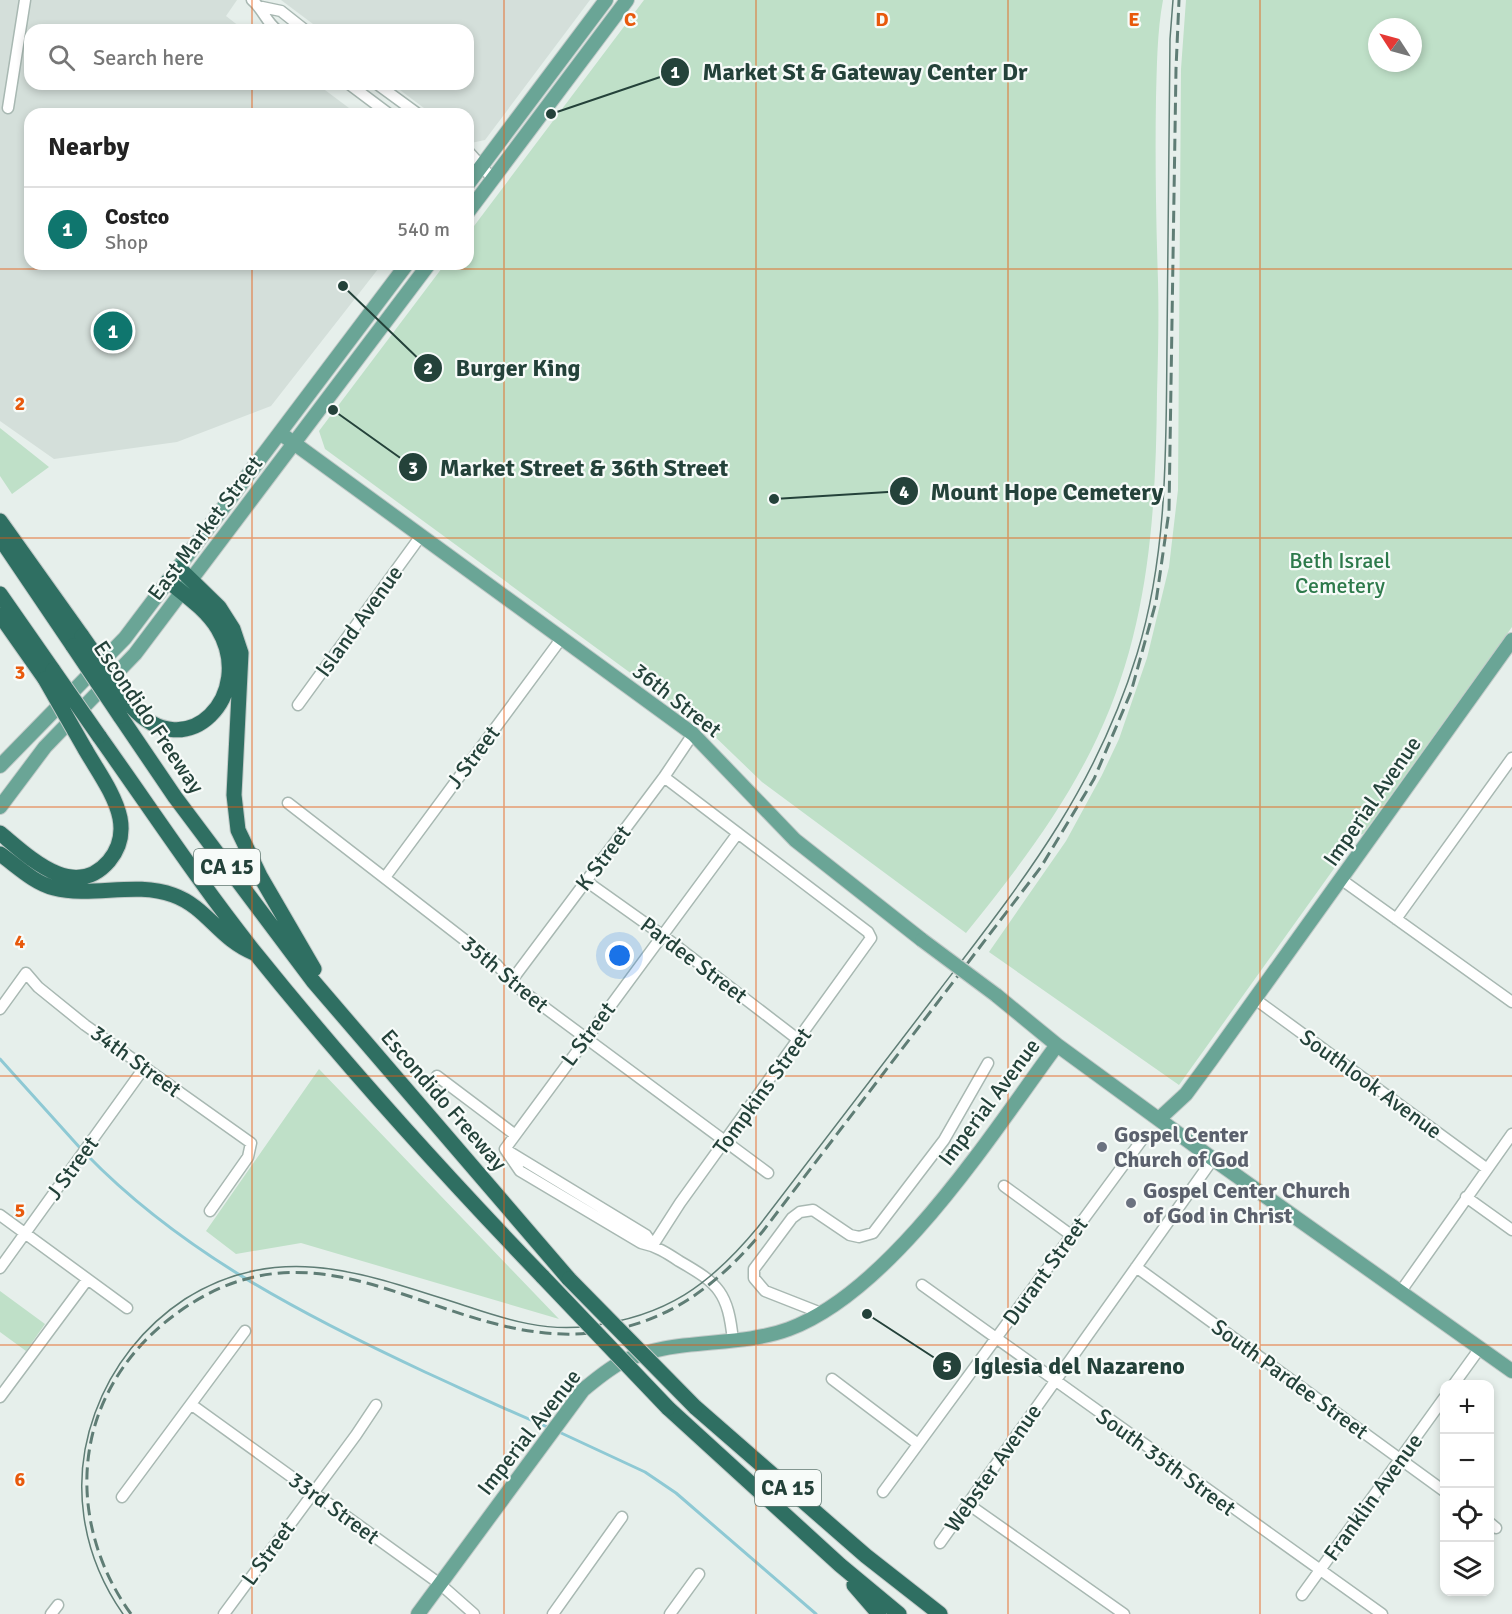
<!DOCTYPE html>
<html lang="en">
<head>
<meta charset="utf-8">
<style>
	:root { --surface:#fff; --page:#f6f6f6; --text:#222; --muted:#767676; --line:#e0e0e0; --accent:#0f766e }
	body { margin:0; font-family:Signika,sans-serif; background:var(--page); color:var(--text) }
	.controls { position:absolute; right:18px; bottom:18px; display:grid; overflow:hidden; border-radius:12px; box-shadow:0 3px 9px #0003 }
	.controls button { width:54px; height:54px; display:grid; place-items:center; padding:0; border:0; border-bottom:2px solid var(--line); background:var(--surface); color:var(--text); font:30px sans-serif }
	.compass { position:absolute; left:1368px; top:18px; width:54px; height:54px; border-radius:50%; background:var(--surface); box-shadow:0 3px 9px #0003; rotate:306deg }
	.you { position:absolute; left:620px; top:956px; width:21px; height:21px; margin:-15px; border:4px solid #fff; border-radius:50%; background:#1a73e8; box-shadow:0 0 0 9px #1a73e833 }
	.badge { display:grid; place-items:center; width:39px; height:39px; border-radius:50%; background:var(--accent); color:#fff; font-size:20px; font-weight:700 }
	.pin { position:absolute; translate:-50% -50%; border:3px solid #fff; box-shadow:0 2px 6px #0006 }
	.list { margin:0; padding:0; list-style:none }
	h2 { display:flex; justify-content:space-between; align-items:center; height:78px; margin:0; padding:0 24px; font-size:26px }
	h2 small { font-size:20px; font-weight:400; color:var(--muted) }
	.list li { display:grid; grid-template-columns:39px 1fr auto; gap:18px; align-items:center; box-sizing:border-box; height:84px; padding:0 24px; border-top:2px solid var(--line) }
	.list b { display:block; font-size:22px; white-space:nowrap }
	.list p { margin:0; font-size:20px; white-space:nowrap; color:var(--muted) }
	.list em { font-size:20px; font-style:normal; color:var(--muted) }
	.icon { flex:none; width:33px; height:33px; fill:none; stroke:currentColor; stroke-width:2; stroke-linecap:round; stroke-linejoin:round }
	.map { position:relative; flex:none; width:1512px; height:1614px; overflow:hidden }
	.search { position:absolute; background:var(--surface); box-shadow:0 3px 9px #0003; left:24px; top:24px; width:450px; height:66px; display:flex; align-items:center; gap:15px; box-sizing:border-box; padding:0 21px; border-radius:18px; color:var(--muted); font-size:22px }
	.panel { position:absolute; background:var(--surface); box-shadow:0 3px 9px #0003; left:24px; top:108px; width:450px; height:162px; border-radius:18px }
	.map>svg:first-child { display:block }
</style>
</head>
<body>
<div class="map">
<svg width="1512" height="1614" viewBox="0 0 1512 1614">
	<rect width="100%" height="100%" fill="#e6efeb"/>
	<!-- built -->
	<path fill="#d4dfda" d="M0 0H237L226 16 244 30H30V84H317L357 114H30V264H382L271 406 177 442 54 459 0 421Z
		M281 0H590L485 140 471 143 468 141V114H432L392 84H468V30H321Z"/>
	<!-- green -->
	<path fill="#bfe0c8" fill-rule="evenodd" d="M644 0H1163C1157 32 1157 66 1156 98 1155 160 1156 220 1158 281 1159 319 1158 357 1157 394 1156 512 1149 628 1098 736 1064 809 1016 871 966 933L762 782 707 729 325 449 319 431 445 264H468V234Z
		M1186 0H1512V627L1363 834 1358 835 1179 1085 989 952 1066 841 1102 775 1119 739 1147 658 1169 567 1178 490 1181 69ZM1377 27H1413V63H1377Z
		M0 428 49 467 12 494 0 476Z
		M319 1069 559 1319 301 1243 236 1254 206 1231Z
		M0 1291 45 1324 26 1351 0 1332Z"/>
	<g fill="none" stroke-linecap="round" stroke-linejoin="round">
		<!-- stream -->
		<path stroke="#8ec9d4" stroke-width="3" d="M0 1059 81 1149
			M86 1154C181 1252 303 1315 425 1372 467 1391 508 1411 550 1428
			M559 1432 645 1472 676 1493 816 1614"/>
		<!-- minor casing -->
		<g stroke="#a8b8b2" stroke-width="13">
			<path id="minor" d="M252 0C263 9 266 22 277 30
				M262 7 281 11 305 30
				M349 84 389 114
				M377 84 418 114
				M8 108 25 0
				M468 151 493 179
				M298 705 420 537
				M288 803 497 965 517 987 768 1173
				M386 876 561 639
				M1342 880 1512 1002
				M586 881 662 935 800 1041
				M1396 919 1512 758
				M512 980 664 777 693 734
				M1255 999 1486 1168
				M0 1009 26 973 38 987 85 1025 251 1143 248 1157 210 1211
				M437 1076 514 1134
				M505 1149 738 833
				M505 1149 520 1171 641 1243C656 1246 667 1253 679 1261 719 1284 728 1292 733 1341
				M508 1151 646 1235 653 1245
				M1004 1186 1071 1235
				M1466 1197 1512 1230
				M0 1215 127 1308
				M653 1245 680 1203 871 938 868 932 664 777
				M1136 1267 1444 1491
				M0 1268 144 1068
				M922 1285 1382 1614
				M1401 1291 1512 1134
				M821 1313 765 1291 754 1278V1269L792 1218 800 1212 813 1210 850 1235 859 1237 873 1233 944 1140 988 1063
				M832 1379 918 1444
				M1454 1384 1480 1348
				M0 1397 87 1280
				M192 1405 440 1584 474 1614
				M883 1492 1144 1137
				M122 1497 245 1331
				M968 1504 1124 1614
				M1490 1523 1496 1528
				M940 1543 1213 1159
				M1302 1595 1444 1398
				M51 1614 58 1605
				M224 1614 356 1435 376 1405
				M553 1614 622 1517
				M670 1614 699 1574"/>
		</g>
		<!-- major casing -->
		<g stroke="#c2cac8" stroke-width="16">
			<path id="major" d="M468 184 606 0
				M468 212 627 0
				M280 433 693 734 795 840 922 940
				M0 766 125 638 407 264
				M0 807 45 747 135 654 429 264
				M996 995 1057 1045 1213 1159 1512 1371
				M1160 1118 1186 1094 1211 1060 1512 640
				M418 1614 583 1390C595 1380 607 1370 620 1363 671 1336 735 1349 789 1329 893 1290 992 1133 1057 1045"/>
		</g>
		<!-- highway casing -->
		<g stroke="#c2cac8" stroke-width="17">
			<path id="highway" d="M0 521 82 636
				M0 538 73 646
				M179 568 219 607 233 629 241 653 234 795 238 830 260 876 314 969
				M0 594 53 670
				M0 615 45 679
				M131 706C187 769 257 694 218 629 207 610 185 595 168 581
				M120 716 175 797 313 981 569 1279
				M99 736C151 809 200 884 256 954 346 1066 443 1173 543 1277
				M0 833C29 857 74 902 109 861 119 849 123 834 120 818 115 794 97 770 85 749
				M0 854C17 866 34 883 54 888 92 898 135 881 173 895 207 907 219 939 254 953
				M695 1407 866 1556 940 1614
				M668 1408 840 1565 899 1614
				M854 1585 879 1614"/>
		</g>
		<!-- minor -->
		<use href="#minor" stroke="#fff" stroke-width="10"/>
		<!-- major -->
		<use href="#major" stroke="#6aa596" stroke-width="14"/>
		<!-- highway -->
		<use href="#highway" stroke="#2f6f62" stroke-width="15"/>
		<!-- tram -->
		<path stroke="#5f7d75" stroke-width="1.5" d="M123 1614C81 1554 70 1481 95 1413 112 1366 144 1326 185 1299 281 1238 371 1276 469 1307 508 1320 547 1332 589 1326 666 1317 710 1285 758 1227 818 1149 878 1071 938 992 1023 881 1095 791 1137 654 1168 553 1166 447 1167 341 1168 240 1169 140 1170 39L1173 0"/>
		<!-- rail -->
		<path stroke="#5f7d75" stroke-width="3" stroke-dasharray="12 6" stroke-linecap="butt" d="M131 1614C89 1556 74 1481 99 1413 115 1371 143 1337 180 1311 327 1207 445 1348 591 1333 665 1326 717 1286 763 1231L1041 867 1094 779 1131 692 1156 602 1169 511 1176 69 1179 0"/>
		<!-- major-bridge casing -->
		<g stroke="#c2cac8" stroke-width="16" stroke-linecap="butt">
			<path id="major-bridge" d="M922 940 996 995"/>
		</g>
		<!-- highway-bridge casing -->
		<g stroke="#c2cac8" stroke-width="17" stroke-linecap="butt">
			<path id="highway-bridge" d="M82 636 131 706
				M73 646 120 716
				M53 670 99 736
				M45 679 85 749
				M543 1277 668 1408
				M569 1279 695 1407"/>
		</g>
		<!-- major-bridge -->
		<use href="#major-bridge" stroke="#6aa596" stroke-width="14"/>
		<!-- highway-bridge -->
		<use href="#highway-bridge" stroke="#2f6f62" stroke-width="15"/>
	</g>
	<!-- grid -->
	<path fill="none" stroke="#e8590c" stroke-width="1.5" stroke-opacity="0.55" d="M252 0V30M504 0V1614M756 0V1614M1008 0V1614M1260 0V1614M252 84V114M252 264V1614M0 269H1512M0 538H1512M0 807H1512M0 1076H1512M0 1345H1512"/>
	<!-- markers -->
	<g fill="#6b7280" stroke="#f7fbf9" stroke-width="2">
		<circle cx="1102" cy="1147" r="6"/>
		<circle cx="1131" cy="1203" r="6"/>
	</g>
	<g text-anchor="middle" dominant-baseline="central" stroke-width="4.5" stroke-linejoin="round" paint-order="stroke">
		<!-- shield labels -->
		<g fill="#f7fbf9" stroke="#637a73" stroke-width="1.5">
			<rect x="194" y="849" width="66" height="36" rx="4.5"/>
			<rect x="755" y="1470" width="66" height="36" rx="4.5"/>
		</g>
		<g font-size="21" font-weight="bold" fill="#24423a">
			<text x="227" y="867">CA 15</text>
			<text x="788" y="1488">CA 15</text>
		</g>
		<!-- street labels -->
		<g font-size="22" fill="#24423a" stroke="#f7fbf9">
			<text transform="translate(205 528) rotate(-53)">East Market Street</text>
			<text transform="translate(359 621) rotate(-54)">Island Avenue</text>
			<text transform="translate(677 700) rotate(38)">36th Street</text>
			<text transform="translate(149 717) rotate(56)">Escondido Freeway</text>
			<text transform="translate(473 757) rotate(-53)">J Street</text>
			<text transform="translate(1372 801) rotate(-55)">Imperial Avenue</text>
			<text transform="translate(603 858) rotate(-53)">K Street</text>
			<text transform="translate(694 960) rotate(37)">Pardee Street</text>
			<text transform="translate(505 974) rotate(40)">35th Street</text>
			<text transform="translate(588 1034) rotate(-53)">L Street</text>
			<text transform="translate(136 1061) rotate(36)">34th Street</text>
			<text transform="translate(1371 1084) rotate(36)">Southlook Avenue</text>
			<text transform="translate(762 1091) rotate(-54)">Tompkins Street</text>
			<text transform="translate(444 1100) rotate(49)">Escondido Freeway</text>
			<text transform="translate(989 1102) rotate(-53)">Imperial Avenue</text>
			<text transform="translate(72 1168) rotate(-54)">J Street</text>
			<text transform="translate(1045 1271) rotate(-54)">Durant Street</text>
			<text transform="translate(1290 1379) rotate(36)">South Pardee Street</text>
			<text transform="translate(529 1432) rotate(-52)">Imperial Avenue</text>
			<text transform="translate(1166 1462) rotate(36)">South 35th Street</text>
			<text transform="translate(993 1468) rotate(-55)">Webster Avenue</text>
			<text transform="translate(1373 1497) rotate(-54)">Franklin Avenue</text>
			<text transform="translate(334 1508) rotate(36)">33rd Street</text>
			<text transform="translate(268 1553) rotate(-54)">L Street</text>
		</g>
		<!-- park labels -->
		<g font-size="22" fill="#2d7a4b" stroke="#f7fbf9">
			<text x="1340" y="560">Beth Israel<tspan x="1340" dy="25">Cemetery</tspan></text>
		</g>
		<!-- worship labels -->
		<g font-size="22" font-weight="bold" fill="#5b616d" stroke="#f7fbf9" text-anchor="start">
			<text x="1114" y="1134">Gospel Center<tspan x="1114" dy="25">Church of God</tspan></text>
			<text x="1143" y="1190">Gospel Center Church<tspan x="1143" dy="25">of God in Christ</tspan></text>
		</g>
	</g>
	<g font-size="20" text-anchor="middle" font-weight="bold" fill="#e8590c" stroke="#f7fbf9" stroke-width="4.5" stroke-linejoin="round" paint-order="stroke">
		<text x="630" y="26">C</text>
		<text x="882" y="26">D</text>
		<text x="1134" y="26">E</text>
		<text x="20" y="410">2</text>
		<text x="20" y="679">3</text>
		<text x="20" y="948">4</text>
		<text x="20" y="1217">5</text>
		<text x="20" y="1486">6</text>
	</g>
	<!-- callouts -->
	<path fill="none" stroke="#24423a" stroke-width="2" d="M551 114L675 72M343 286L428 368M333 410L413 467M774 499L904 491M867 1314L947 1366"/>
	<g fill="#24423a" stroke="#f7fbf9" stroke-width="2">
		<circle cx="551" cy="114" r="6"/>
		<circle cx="343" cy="286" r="6"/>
		<circle cx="333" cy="410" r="6"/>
		<circle cx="774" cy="499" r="6"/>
		<circle cx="867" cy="1314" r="6"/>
		<circle cx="675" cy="72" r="15"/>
		<circle cx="428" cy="368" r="15"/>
		<circle cx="413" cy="467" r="15"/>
		<circle cx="904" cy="491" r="15"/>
		<circle cx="947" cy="1366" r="15"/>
	</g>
	<g font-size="18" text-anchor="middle" font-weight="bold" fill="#fff">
		<text x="675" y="78">1</text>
		<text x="428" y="374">2</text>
		<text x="413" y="474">3</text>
		<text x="904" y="498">4</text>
		<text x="947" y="1372">5</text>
	</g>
	<g font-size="24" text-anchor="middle" font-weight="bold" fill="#24423a" stroke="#f7fbf9" stroke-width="4.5" stroke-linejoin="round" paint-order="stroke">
		<text x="865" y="80">Market St &amp; Gateway Center Dr</text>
		<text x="518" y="376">Burger King</text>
		<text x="584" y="476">Market Street &amp; 36th Street</text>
		<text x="1047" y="500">Mount Hope Cemetery</text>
		<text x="1079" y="1374">Iglesia del Nazareno</text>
	</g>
</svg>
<div class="controls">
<button>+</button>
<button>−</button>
<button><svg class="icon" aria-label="locate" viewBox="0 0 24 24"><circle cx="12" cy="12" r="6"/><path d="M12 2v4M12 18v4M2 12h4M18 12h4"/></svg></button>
<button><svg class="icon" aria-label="layers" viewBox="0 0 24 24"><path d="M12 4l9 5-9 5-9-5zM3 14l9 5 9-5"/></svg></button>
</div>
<svg class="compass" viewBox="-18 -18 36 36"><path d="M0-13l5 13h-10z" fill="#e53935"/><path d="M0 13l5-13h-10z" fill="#767676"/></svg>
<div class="you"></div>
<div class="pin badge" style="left:113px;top:331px">1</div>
<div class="search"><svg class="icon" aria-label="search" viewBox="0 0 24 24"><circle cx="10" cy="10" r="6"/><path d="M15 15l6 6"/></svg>Search here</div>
<section class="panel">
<h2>Nearby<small></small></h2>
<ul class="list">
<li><span class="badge">1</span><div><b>Costco</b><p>Shop</p></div><em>540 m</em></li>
</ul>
</section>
</div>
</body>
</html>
